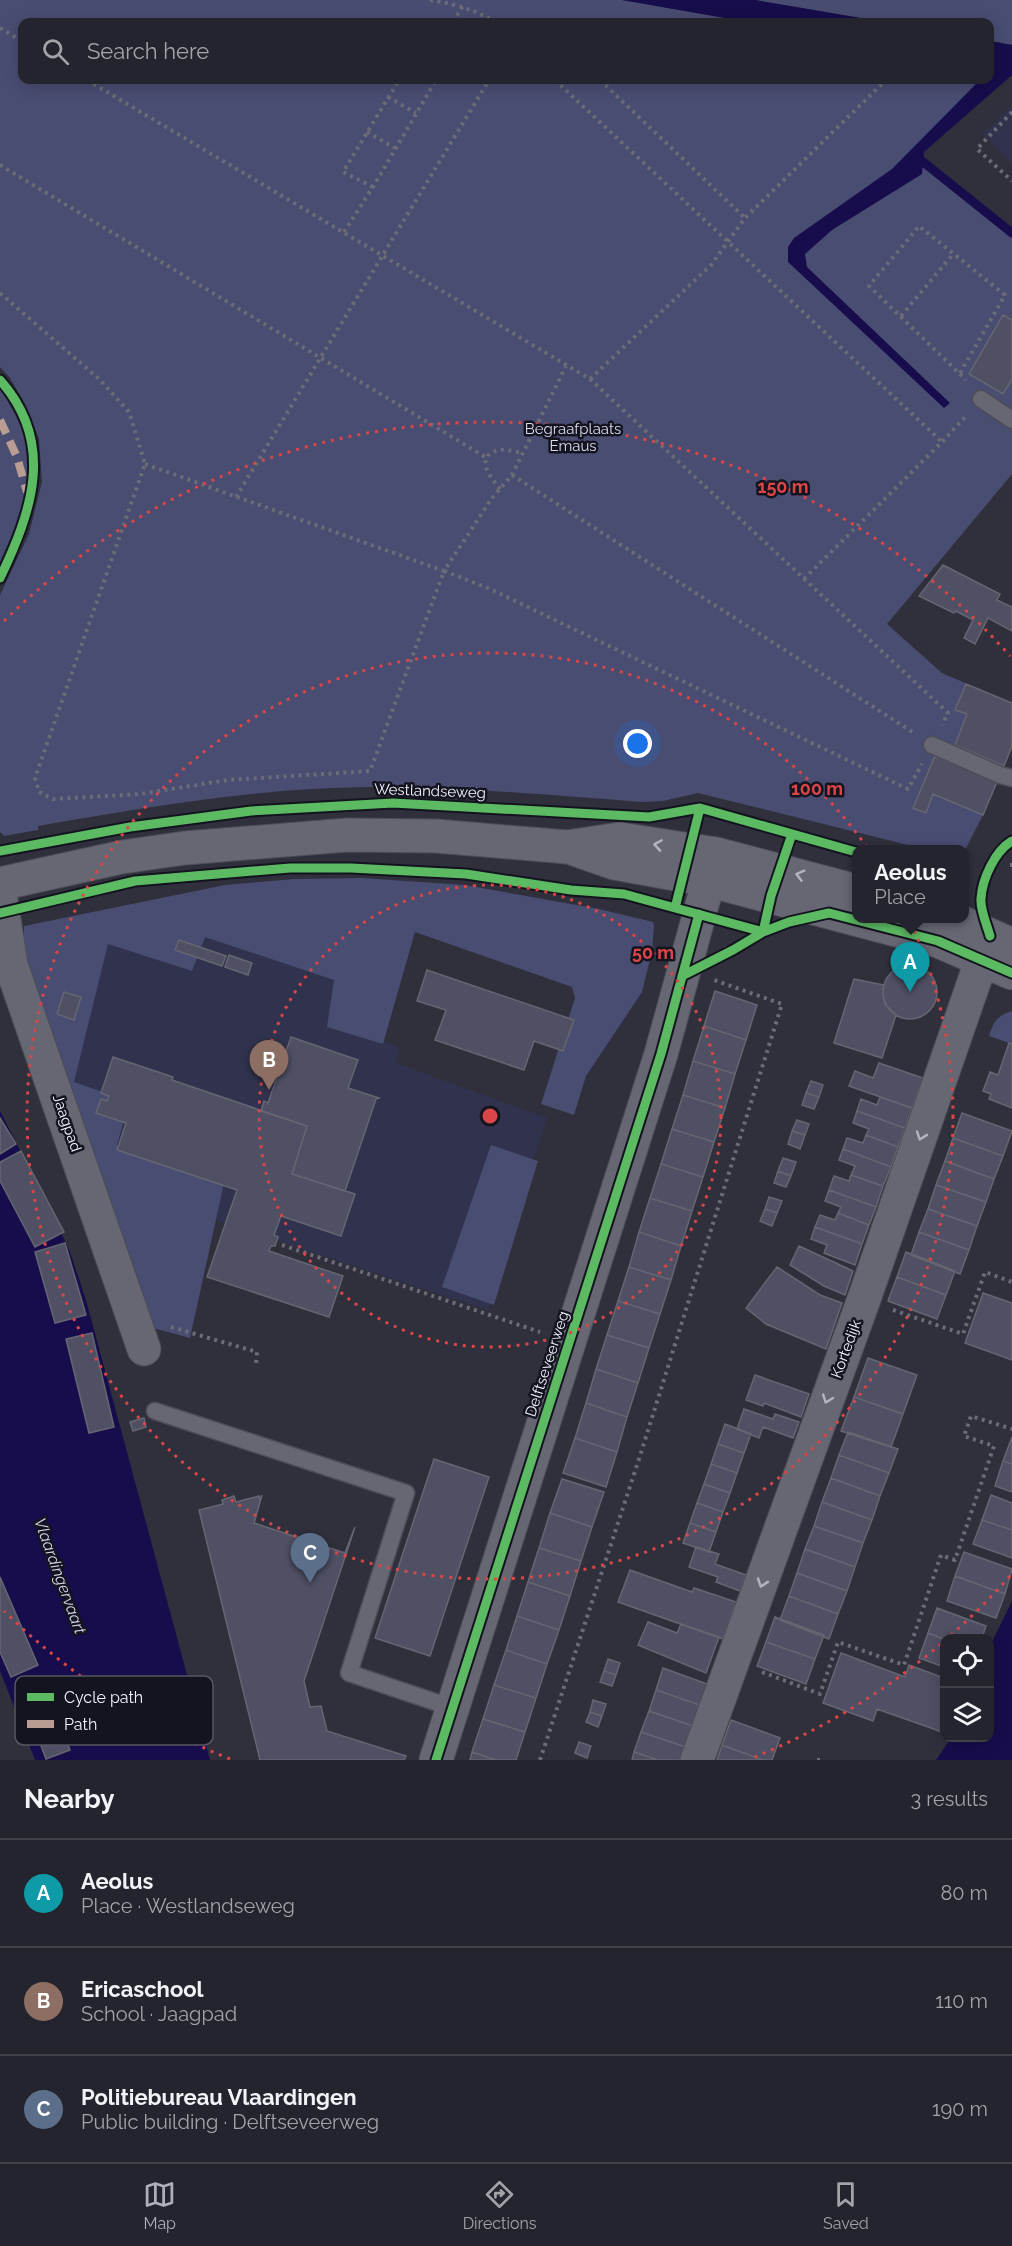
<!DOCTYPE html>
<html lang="en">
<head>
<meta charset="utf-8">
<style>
	:root { --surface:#23242d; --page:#2f3039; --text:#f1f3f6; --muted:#a3a4aa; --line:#404149; --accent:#aeafb9 }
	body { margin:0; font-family:Raleway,sans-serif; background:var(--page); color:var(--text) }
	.controls { position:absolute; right:18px; bottom:18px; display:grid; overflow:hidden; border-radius:12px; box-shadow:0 3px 15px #0003 }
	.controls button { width:54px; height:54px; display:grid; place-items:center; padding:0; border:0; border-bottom:2px solid var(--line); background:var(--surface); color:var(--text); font:30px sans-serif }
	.you { position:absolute; left:638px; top:744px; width:21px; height:21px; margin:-15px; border:4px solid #fff; border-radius:50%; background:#1a73e8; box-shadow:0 0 0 9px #1a73e833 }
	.badge { display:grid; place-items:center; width:39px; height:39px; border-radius:50%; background:var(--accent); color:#fff; font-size:20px; font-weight:700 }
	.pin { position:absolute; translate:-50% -50px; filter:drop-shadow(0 2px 3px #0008) }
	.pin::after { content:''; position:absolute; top:32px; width:21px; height:18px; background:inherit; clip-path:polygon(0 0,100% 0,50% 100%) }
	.popup { position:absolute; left:852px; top:845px; width:117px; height:78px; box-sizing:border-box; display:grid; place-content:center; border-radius:12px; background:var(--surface); filter:drop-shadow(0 2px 4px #0005); font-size:20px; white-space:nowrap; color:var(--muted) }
	.popup b { font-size:22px; color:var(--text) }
	.popup::after { content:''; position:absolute; left:50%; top:100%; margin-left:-12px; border:12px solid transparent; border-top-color:var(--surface) }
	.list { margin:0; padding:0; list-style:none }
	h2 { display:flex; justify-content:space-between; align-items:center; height:78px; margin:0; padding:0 24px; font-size:26px }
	h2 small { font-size:20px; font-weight:400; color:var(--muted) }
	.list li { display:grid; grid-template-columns:39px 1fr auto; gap:18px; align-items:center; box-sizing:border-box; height:108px; padding:0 24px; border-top:2px solid var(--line) }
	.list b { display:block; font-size:22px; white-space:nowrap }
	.list p { margin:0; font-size:20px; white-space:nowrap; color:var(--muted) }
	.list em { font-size:20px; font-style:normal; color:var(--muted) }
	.icon { flex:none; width:33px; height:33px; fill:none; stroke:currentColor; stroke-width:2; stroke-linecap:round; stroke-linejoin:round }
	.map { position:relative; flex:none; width:1012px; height:1760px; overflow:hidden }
	.search { position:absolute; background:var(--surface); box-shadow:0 3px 15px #0003; left:18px; right:18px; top:18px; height:66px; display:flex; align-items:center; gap:15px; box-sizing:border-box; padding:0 21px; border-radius:12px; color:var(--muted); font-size:22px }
	.sheet { height:402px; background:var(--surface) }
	nav { display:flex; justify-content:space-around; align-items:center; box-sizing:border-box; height:84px; border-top:2px solid var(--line); background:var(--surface); font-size:16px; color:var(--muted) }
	nav a { display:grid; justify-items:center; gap:3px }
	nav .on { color:var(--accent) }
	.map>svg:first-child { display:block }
</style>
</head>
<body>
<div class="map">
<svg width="1012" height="1760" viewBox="0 0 1012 1760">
	<rect width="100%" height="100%" fill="#2f303c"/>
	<!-- built -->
	<path fill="#31334e" d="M1012 106V164L983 134Z
		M91 915 201 932 341 976 332 1022 399 1047 396 1063 547 1118 488 1310 220 1222 92 1150 48 1045Z"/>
	<!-- green -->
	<path fill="#494d72" d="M0 0H622L748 22H22V80H980L915 147 917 157 1012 233V474L887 624 942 673 1012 703V746L983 815 964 852V850L924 849 698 793 663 801 641 802C550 795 459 787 368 787 257 788 147 807 38 826V830L4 836 0 832V595L29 534 42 482 39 439 25 404 10 378 0 367Z
		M755 0H1012V45L990 41V22H884Z
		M0 389C9 403 18 418 24 434 38 475 18 525 0 562Z
		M362 878 465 885 599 909 653 922 654 925 652 951 642 992 586 1076 574 1115 541 1104 575 998 572 987 415 932 383 1044 327 1027 334 980 205 937 192 971 108 944 74 1082 129 1101 117 1145 224 1183 190 1338 153 1328 24 959V926L225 885 294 879Z
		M1012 1011V1044L989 1036C993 1022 998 1015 1012 1011Z
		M491 1145 538 1161 494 1305 442 1287Z"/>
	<!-- water -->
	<path fill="#170d4c" d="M622 0H755L884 22H748Z
		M990 41 1012 45V75L924 152 922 174 832 230 805 254 807 267 950 403 944 408 788 262V247L794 238 892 169 980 80H990L991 66 990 63Z
		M0 1111 50 1209 70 1252 86 1300 210 1760H35L0 1671Z
		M1012 1601V1760H936L951 1738H990V1646Z"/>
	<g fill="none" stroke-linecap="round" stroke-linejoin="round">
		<!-- stream -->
		<path stroke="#170d4c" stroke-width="9" d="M917 157 1012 233"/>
	</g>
	<!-- building -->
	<path fill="#4f5064" stroke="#656671" stroke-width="1.5" d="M1003 315 1012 320V379L1003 394 969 374Z
		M943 565 1000 594 997 600 1012 607V631L988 618 975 644 964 638 973 620 956 611 954 613 919 596Z
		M966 684 1012 703V746L1004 766 955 745 967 714 955 710Z
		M935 756 997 782 983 815 933 794 926 813 913 808Z
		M179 940 226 956 222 966 175 950Z
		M229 955 252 963 248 975 225 967Z
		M883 992a27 27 0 1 1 54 0a27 27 0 1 1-54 0Z
		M427 970 574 1020 563 1051 534 1041 524 1070 435 1040 446 1010 417 1001Z
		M854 979 884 985 883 993 885 1004 896 1015 882 1058 834 1043Z
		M715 991 757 1005 746 1040 704 1026Z
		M64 992 81 997 74 1020 57 1014Z
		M704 1026 746 1040 735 1074 693 1061Z
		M291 1037 358 1060 348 1088 379 1098 376 1099 345 1191 292 1174 307 1126 261 1111 264 1101 268 1103Z
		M1009 1043 1012 1044V1108L989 1099 991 1094 983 1091 990 1072 998 1075Z
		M113 1057 173 1077 172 1080 307 1126 292 1174 355 1194 341 1236 281 1216 274 1235 278 1237 275 1246H271L269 1251 343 1276 329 1317 207 1277 237 1190 117 1150 126 1123 96 1113 101 1099 107 1101 109 1096 101 1093Z
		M693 1061 735 1074 725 1108 683 1095Z
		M879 1063 923 1078 912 1108 849 1086 855 1071 873 1078Z
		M811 1081 823 1085 819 1097 806 1093Z
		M806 1093 819 1097 814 1109 802 1105Z
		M683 1095 725 1108 714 1142 672 1129Z
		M880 1097 912 1108 905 1128 857 1111 861 1099 877 1105Z
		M857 1111 905 1128 898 1147 866 1135 869 1129 853 1123Z
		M962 1113 1012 1131 1003 1156 953 1138Z
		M0 1118 16 1144 0 1154Z
		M797 1120 809 1124 805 1135 792 1131Z
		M672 1129 714 1142 703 1177 661 1164Z
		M792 1131 805 1135 800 1149 788 1144Z
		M866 1135 898 1147 891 1167 843 1149 847 1138 863 1143Z
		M953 1138 1003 1156 994 1179 945 1161Z
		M843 1149 891 1167 883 1186 851 1175 855 1166 839 1160Z
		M21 1151 64 1232 35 1247 0 1181V1162Z
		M783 1158 796 1162 791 1176 778 1171Z
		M945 1161 994 1179 986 1202 936 1185Z
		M661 1164 703 1177 692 1211 650 1198Z
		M778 1171 791 1176 786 1187 774 1183Z
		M851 1175 883 1186 876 1207 829 1190 834 1176 849 1181Z
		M936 1185 986 1202 977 1226 928 1209Z
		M829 1190 876 1207 869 1225 838 1213 841 1207 825 1201Z
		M769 1197 782 1201 777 1213 765 1209Z
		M650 1198 692 1211 681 1246 639 1232Z
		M765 1209 777 1213 772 1226 760 1221Z
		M928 1209 977 1226 969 1250 919 1232Z
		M838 1213 869 1225 862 1244 815 1227 820 1215 835 1220Z
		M815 1227 862 1244 855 1265 824 1253 827 1245 811 1239Z
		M639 1232 681 1246 671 1280 629 1267Z
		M919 1232 969 1250 960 1274 911 1255Z
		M65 1243 86 1315 55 1323 35 1252Z
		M799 1246 853 1271 845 1295 824 1286 790 1265Z
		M906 1252 955 1271 946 1295 897 1277Z
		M629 1267 671 1280 660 1314 618 1301Z
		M777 1267 820 1295 842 1303 826 1349 766 1324 746 1308Z
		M897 1277 946 1295 937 1319 888 1301Z
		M983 1293 1012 1303V1360L965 1343Z
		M618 1301 660 1314 649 1348 607 1335Z
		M92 1333 114 1427 89 1433 66 1339Z
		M607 1335 649 1348 638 1383 596 1369Z
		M868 1358 917 1375 903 1414 854 1397Z
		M596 1369 638 1383 627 1417 586 1403Z
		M755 1375 809 1394 801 1417 764 1403 763 1406 746 1400Z
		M854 1397 903 1414 891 1447 841 1431Z
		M586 1403 627 1417 617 1452 575 1438Z
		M744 1409 773 1419 775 1414 799 1422 793 1438 763 1427 759 1438 737 1429Z
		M144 1418 146 1427 133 1431 130 1422Z
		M725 1424 751 1434 744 1453 718 1444Z
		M848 1432 898 1449 889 1473 839 1455Z
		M1012 1437V1464L1003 1461Z
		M575 1438 617 1452 606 1487 563 1473Z
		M718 1444 744 1453 737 1473 711 1464Z
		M839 1455 889 1473 880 1496 831 1478Z
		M434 1459 489 1477 430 1656 375 1638Z
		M1003 1461 1012 1464V1492L995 1486Z
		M711 1464 737 1473 730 1493 704 1484Z
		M831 1478 880 1496 872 1520 822 1502Z
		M562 1479 604 1492 592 1527 550 1513Z
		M704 1484 730 1493 723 1512 697 1503Z
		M262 1495 254 1523 345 1553 355 1527 304 1681 310 1707 321 1706 327 1731 406 1756 404 1760H260L199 1510 223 1504 222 1500 234 1496 236 1502 259 1496 260 1500Z
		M991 1495 1012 1503V1530L982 1520Z
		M822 1502 872 1520 863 1543 814 1526Z
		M697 1503 723 1512 716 1532 690 1523Z
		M550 1513 592 1527 581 1561 539 1548Z
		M982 1520 1012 1530V1558L973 1544Z
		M690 1523 716 1532 709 1552 683 1543Z
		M814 1526 863 1543 855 1567 805 1549Z
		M696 1547 719 1554 715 1564 746 1575 740 1591 716 1582 718 1577 689 1567Z
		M539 1548 581 1561 570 1596 528 1582Z
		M805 1549 855 1567 847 1591 797 1573Z
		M964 1552 1012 1569 1005 1594 955 1576Z
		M630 1570 692 1592 694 1588 736 1602 723 1639 618 1602Z
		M797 1573 847 1591 838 1614 789 1596Z
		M955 1576 1005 1594 996 1618 947 1601Z
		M0 1577 38 1665 11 1677 0 1652Z
		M528 1582 570 1596 559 1630 517 1616Z
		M789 1596 838 1614 829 1639 780 1620Z
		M937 1608 986 1626 982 1638 944 1639 928 1633Z
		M517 1616 559 1630 547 1664 506 1650Z
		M775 1617 824 1635 815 1659 766 1642Z
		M648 1622 677 1633 681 1624 719 1637 706 1673 638 1645Z
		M928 1633 944 1639V1667L919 1658Z
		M766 1642 815 1659 806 1684 757 1666Z
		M506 1650 547 1664 536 1698 494 1685Z
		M841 1653 905 1677 909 1665 944 1678V1725L942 1732 877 1709 873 1721 823 1703Z
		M608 1659 620 1663 616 1675 604 1671Z
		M663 1668 707 1684 700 1705 656 1690Z
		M604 1671 616 1675 612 1686 600 1682Z
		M42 1678 70 1750 46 1759 19 1687Z
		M494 1685 536 1698 525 1732 483 1719Z
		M656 1690 700 1705 693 1726 649 1711Z
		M593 1700 606 1704 602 1716 590 1712Z
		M649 1711 693 1726 686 1747 641 1732Z
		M590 1712 602 1716 598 1727 586 1722Z
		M483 1719 525 1732 516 1760H496L472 1752Z
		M731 1720 780 1738 772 1760H763L722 1745Z
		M641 1732 686 1747 682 1760H658L634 1752Z
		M579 1742 591 1746 587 1758 575 1753Z
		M722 1745 763 1760H717Z
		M472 1752 496 1760H470Z
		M634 1752 658 1760H632Z"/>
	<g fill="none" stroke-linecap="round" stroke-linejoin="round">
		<!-- lane casing -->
		<g stroke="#4c4d56" stroke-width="19">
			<path id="lane" d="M981 399 1012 420
				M932 745 1000 775 1012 778
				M155 1411 406 1493 349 1673 453 1708"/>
		</g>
		<!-- street casing -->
		<g stroke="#4c4d56" stroke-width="35">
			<path id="street" d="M0 894 11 965 144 1349
				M436 1760 661 1054 716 854
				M697 1760 864 1299 990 936"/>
		</g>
		<!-- secondary casing -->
		<g stroke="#4c4d56" stroke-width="35">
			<path id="secondary" d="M574 849 614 863 708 880 938 941 1012 973
				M0 884 122 857 185 848 347 835 436 836 567 847 620 839 716 854 856 891
				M952 918 1012 945"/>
		</g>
		<!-- path -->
		<path stroke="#6b6c76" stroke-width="4" stroke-dasharray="3 4.5" stroke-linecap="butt" d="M430 0C454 4 474 9 495 22
			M453 22 463 6
			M0 28 22 41
			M87 80 590 379 948 713 942 725
			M555 80 942 442
			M600 80 745 218
			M388 97 416 113
			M1012 112 977 149 1012 181
			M367 132 395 148
			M0 165 487 458
			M373 187 343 172 399 80
			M344 232 373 187 436 80
			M0 293 99 379 129 412 145 464 35 778 39 792 53 799 140 794 228 780 370 771 444 571 488 588 908 789 922 764
			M901 316 954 253
			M960 373 1005 295 919 226 869 286 966 380
			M590 379 711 265 745 218 886 80
			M145 464 444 571 492 498 512 475 566 366
			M512 475 914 733
			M500 489C491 478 473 456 499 450 506 449 516 452 523 453
			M236 497 489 80
			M804 579 942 442 966 416
			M1010 865H1012
			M724 948 733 950
			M282 1245 540 1332
			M893 1310 963 1334 985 1272 1012 1282
			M171 1327 257 1352 256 1364
			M762 1672 820 1694 838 1642 904 1665 941 1555 955 1560 994 1446 964 1436 971 1416 1012 1429
			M540 1760 639 1459 782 1004 714 980
			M817 1760H821"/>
		<!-- lane -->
		<use href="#lane" stroke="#666772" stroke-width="16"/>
		<!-- street -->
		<use href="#street" stroke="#666772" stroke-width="33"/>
		<!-- secondary -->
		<use href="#secondary" stroke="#666772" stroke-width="33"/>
		<!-- quiet -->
		<path stroke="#b99d93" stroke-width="8" stroke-dasharray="15 8" stroke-linecap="butt" d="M0 420 17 457 27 492"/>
		<!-- cycleway casing -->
		<g stroke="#13141f" stroke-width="13">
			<path id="cycleway" d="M0 380C56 443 32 511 0 578
				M0 851 130 827 251 811 393 803 649 817 700 808 856 852
				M675 908 700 808
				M0 913 135 881 290 868H351L466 874 571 890 624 894 763 932 789 922 829 913 938 941 1012 973
				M990 936C987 925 980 910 981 899 982 879 995 851 1012 841
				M682 976 733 950 763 932 771 896 792 834
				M436 1760 661 1054 699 914"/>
		</g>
		<!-- cycleway -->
		<use href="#cycleway" stroke="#5cba63" stroke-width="9"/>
	</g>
	<!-- one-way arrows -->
	<defs><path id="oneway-chevron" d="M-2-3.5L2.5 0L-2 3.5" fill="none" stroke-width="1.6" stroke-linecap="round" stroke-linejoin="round" transform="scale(1.5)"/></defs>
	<g stroke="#b3b4be">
		<use href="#oneway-chevron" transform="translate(658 845) rotate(-171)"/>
		<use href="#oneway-chevron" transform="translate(800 875) rotate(-165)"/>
		<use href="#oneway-chevron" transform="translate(921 1136) rotate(109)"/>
		<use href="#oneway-chevron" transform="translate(827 1399) rotate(110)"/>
		<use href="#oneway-chevron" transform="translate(762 1583) rotate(109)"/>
	</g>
	<!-- distance rings -->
	<g fill="none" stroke="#da4648" stroke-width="3" stroke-dasharray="3 6">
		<circle cx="490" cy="1116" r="231"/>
		<circle cx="490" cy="1116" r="463"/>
		<path d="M1010 1576A694 694 0 0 1 950 1636M941 1644A694 694 0 0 1 750 1759M230 1759A694 694 0 0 1 4 1611M4 621A694 694 0 0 1 1010 656"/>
	</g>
	<g text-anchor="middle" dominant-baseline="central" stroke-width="5" stroke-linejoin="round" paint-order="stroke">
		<!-- park labels -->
		<g font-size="15" fill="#d9dcf1" stroke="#13141f">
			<text x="573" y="429">Begraafplaats<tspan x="573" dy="17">Emaus</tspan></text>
		</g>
		<!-- street labels -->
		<g font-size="15" fill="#f2f3fc" stroke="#13141f">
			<text transform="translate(430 791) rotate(2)">Westlandseweg</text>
			<text transform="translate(67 1123) rotate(71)">Jaagpad</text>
			<text transform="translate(846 1349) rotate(-70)">Kortedijk</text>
			<text transform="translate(547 1364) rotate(-72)">Delftseveerweg</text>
		</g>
		<!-- water labels -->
		<g font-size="16" font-style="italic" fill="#d7daef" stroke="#13141f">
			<text transform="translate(60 1576) rotate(70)">Vlaardingervaart</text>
		</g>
	</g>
	<!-- legend -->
	<rect x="15" y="1676" width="198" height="69" rx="9" fill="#13141f" stroke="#565761" stroke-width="1.5"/>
	<rect x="27" y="1693" width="27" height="8" fill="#5cba63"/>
	<rect x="27" y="1720" width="27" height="8" fill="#b99d93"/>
	<g font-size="16" fill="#f2f3fc">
		<text x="64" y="1703">Cycle path</text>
		<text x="64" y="1730">Path</text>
	</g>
	<circle cx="490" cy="1116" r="9" fill="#da4648" stroke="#13141f" stroke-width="3"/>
	<g font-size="18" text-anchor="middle" font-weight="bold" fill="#da4648" stroke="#13141f" stroke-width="5" stroke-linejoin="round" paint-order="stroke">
		<text x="783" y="493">150 m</text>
		<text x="817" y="795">100 m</text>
		<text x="653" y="959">50 m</text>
	</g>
</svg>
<div class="controls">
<button><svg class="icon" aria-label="locate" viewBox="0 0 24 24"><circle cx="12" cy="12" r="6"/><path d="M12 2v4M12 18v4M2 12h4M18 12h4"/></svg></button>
<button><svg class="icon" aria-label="layers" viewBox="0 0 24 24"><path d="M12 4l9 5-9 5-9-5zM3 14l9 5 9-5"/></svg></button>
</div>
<div class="you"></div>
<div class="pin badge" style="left:910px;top:992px;background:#0f9aa8">A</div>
<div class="popup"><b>Aeolus</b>Place</div>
<div class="pin badge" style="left:269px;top:1090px;background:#8d6e63">B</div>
<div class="pin badge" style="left:310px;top:1583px;background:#5c6f8a">C</div>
<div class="search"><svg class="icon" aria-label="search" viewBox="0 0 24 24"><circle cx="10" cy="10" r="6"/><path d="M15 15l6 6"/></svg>Search here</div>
</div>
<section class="sheet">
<h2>Nearby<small>3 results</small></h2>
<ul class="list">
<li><span class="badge" style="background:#0f9aa8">A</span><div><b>Aeolus</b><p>Place · Westlandseweg</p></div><em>80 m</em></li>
<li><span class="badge" style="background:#8d6e63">B</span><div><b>Ericaschool</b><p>School · Jaagpad</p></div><em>110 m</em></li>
<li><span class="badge" style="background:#5c6f8a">C</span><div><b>Politiebureau Vlaardingen</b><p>Public building · Delftseveerweg</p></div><em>190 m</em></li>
</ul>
</section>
<nav>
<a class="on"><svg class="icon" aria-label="map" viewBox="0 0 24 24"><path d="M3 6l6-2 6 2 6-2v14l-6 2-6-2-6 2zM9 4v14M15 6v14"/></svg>Map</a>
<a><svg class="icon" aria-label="directions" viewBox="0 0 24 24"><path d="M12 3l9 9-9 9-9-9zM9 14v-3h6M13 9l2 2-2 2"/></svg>Directions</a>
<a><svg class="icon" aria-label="saved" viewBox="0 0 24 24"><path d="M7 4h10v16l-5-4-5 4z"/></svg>Saved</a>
</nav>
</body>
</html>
